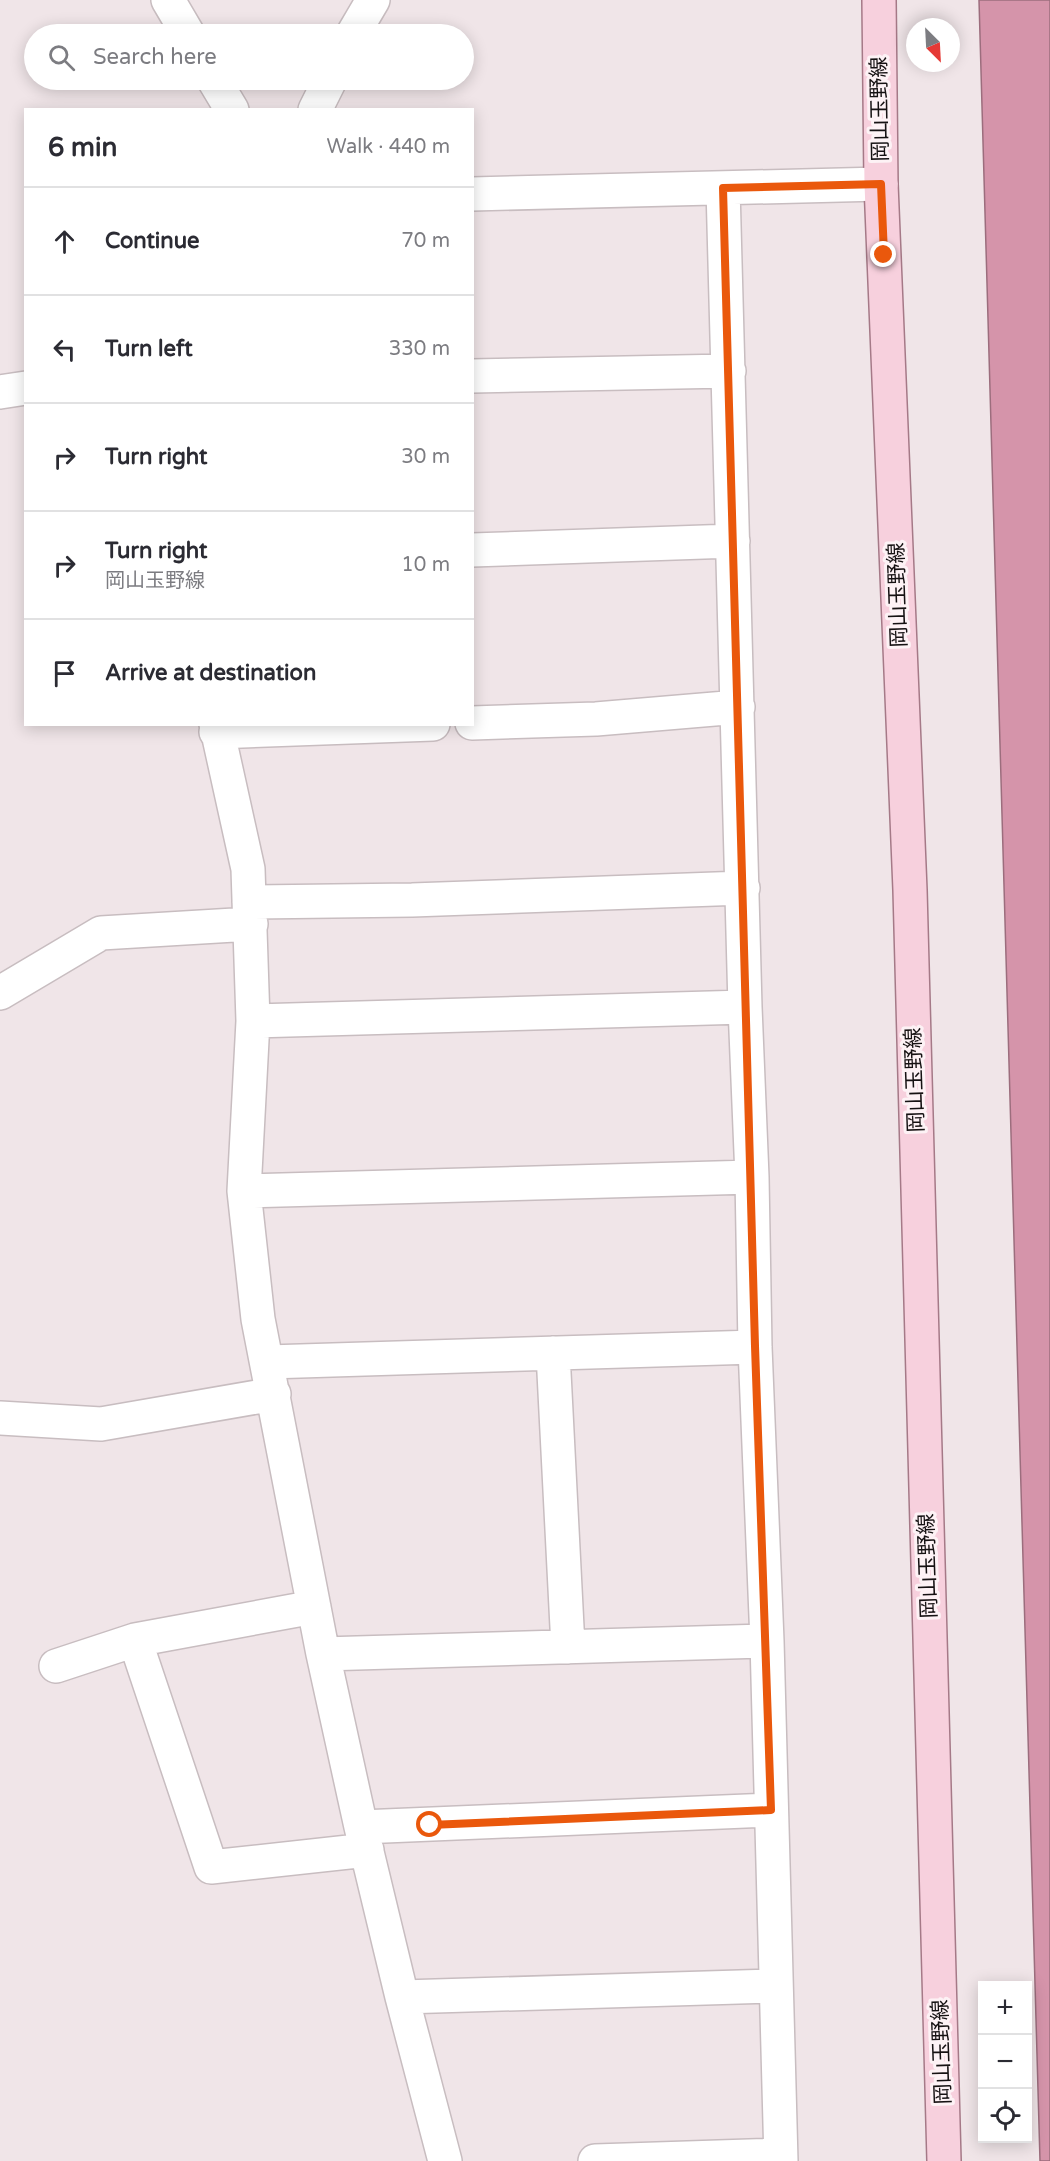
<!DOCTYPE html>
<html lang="en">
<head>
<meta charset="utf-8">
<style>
	:root { --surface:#fff; --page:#f2f2f3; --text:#2b2b33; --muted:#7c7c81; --line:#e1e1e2 }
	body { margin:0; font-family:"Varela Round","Noto Sans JP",sans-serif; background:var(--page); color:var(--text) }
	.controls { position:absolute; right:18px; bottom:18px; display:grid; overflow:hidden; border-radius:0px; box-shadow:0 3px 15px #0003 }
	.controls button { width:54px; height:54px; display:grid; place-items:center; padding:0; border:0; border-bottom:2px solid var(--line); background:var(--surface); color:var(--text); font:30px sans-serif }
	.compass { position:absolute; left:906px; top:18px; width:54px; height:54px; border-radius:50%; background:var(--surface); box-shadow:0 3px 15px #0003; rotate:156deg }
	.stop { position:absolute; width:18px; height:18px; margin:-14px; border:4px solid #ea580c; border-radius:50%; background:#fff }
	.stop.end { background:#ea580c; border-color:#fff; box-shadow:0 2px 6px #0008 }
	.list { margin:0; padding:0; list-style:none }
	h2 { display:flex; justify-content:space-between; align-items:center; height:78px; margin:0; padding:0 24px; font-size:26px }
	h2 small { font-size:20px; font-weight:400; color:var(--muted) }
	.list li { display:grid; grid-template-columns:39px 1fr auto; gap:18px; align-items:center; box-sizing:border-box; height:108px; padding:0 24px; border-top:2px solid var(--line) }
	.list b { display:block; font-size:22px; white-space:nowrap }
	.list p { margin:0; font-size:20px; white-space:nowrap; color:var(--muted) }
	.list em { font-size:20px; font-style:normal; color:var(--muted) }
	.icon { flex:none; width:33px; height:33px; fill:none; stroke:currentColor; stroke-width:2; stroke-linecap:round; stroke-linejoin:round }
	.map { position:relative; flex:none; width:1050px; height:2161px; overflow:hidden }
	.search { position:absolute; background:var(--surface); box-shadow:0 3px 15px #0003; left:24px; top:24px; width:450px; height:66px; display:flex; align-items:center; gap:15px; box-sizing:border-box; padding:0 21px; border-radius:33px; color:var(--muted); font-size:22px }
	.panel { position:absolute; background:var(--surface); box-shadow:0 3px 15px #0003; left:24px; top:108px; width:450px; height:618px; border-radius:0px }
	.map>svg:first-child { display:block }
</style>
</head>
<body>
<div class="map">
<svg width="1050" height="2161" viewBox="0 0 1050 2161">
	<rect width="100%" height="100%" fill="#f0e5e8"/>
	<!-- water -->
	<path fill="#d594aa" stroke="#9c6d7d" stroke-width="1.5" d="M979 0H1050V2161H1040Z"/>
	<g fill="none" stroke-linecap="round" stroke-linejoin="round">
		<!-- minor casing -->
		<g stroke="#c8bdc0" stroke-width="36">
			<path id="minor" d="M168 0 188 34
				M353 34 373 0
				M214 80 232 110
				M315 110 330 80
				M723 188 745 1007 752 1177 755 1347 767 1641 781 2161
				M472 194 881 184
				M472 376 729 371
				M0 392 26 388
				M472 550 733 541
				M472 723 596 719 738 707
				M216 724 248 869 253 1021 244 1191 258 1319 323 1654 361 1827 402 1997 445 2161
				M216 732 433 724
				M249 902 412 900 743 888
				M0 993 101 933 251 924
				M253 1021 745 1007
				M244 1191 752 1177
				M553 1353 568 1647
				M268 1362 755 1347
				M0 1418 101 1424 274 1394
				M135 1640 211 1867 367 1850
				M323 1654 767 1641
				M56 1666 135 1640 314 1607
				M361 1827 771 1810
				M402 1997 776 1986
				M595 2161 780 2155"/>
		</g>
		<!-- primary casing -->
		<g stroke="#a57987" stroke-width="36">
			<path id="primary" d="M879 0 881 184 910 890 944 2161"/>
		</g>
		<!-- minor -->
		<use href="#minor" stroke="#fff" stroke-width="33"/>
		<!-- primary -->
		<use href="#primary" stroke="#f7d0dd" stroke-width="33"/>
	</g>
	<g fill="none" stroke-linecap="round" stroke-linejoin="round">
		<!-- route -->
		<path stroke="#ea580c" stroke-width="8" d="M430 1825 771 1810C767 1655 759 1501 755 1346 746 960 736 574 723 188L881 184 884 255"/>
	</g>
	<g text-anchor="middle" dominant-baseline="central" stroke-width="6" stroke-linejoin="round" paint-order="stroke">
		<!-- street labels -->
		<g font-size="21" fill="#161213" stroke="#fdf2f5">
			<text transform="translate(880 109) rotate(-91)">岡山玉野線</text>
			<text transform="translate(898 595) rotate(-92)">岡山玉野線</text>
			<text transform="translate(915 1080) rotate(-92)">岡山玉野線</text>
			<text transform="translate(928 1566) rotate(-92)">岡山玉野線</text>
			<text transform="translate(942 2052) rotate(-92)">岡山玉野線</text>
		</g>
	</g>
</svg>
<div class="controls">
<button>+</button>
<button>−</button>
<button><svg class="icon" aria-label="locate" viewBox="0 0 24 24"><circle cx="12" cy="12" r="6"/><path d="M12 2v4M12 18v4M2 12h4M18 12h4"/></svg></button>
</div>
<svg class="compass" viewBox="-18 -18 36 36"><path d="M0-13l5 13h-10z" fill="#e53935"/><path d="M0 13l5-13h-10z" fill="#7c7c81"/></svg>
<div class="stop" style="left:430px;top:1825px"></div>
<div class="stop end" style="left:884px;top:255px"></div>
<div class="search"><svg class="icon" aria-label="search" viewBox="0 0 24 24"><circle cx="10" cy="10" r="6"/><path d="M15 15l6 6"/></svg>Search here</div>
<section class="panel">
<h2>6 min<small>Walk · 440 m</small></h2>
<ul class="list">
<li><svg class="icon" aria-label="ahead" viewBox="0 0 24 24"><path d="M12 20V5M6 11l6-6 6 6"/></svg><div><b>Continue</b></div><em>70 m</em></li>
<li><svg class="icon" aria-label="left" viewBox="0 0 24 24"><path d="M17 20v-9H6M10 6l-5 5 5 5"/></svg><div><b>Turn left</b></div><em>330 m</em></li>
<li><svg class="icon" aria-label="right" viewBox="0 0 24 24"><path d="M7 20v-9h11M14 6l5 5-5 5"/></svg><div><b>Turn right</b></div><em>30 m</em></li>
<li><svg class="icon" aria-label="right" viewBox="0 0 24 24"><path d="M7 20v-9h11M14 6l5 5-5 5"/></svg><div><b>Turn right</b><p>岡山玉野線</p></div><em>10 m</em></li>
<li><svg class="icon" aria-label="arrive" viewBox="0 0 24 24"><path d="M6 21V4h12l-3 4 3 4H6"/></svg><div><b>Arrive at destination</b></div></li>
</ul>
</section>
</div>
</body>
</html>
